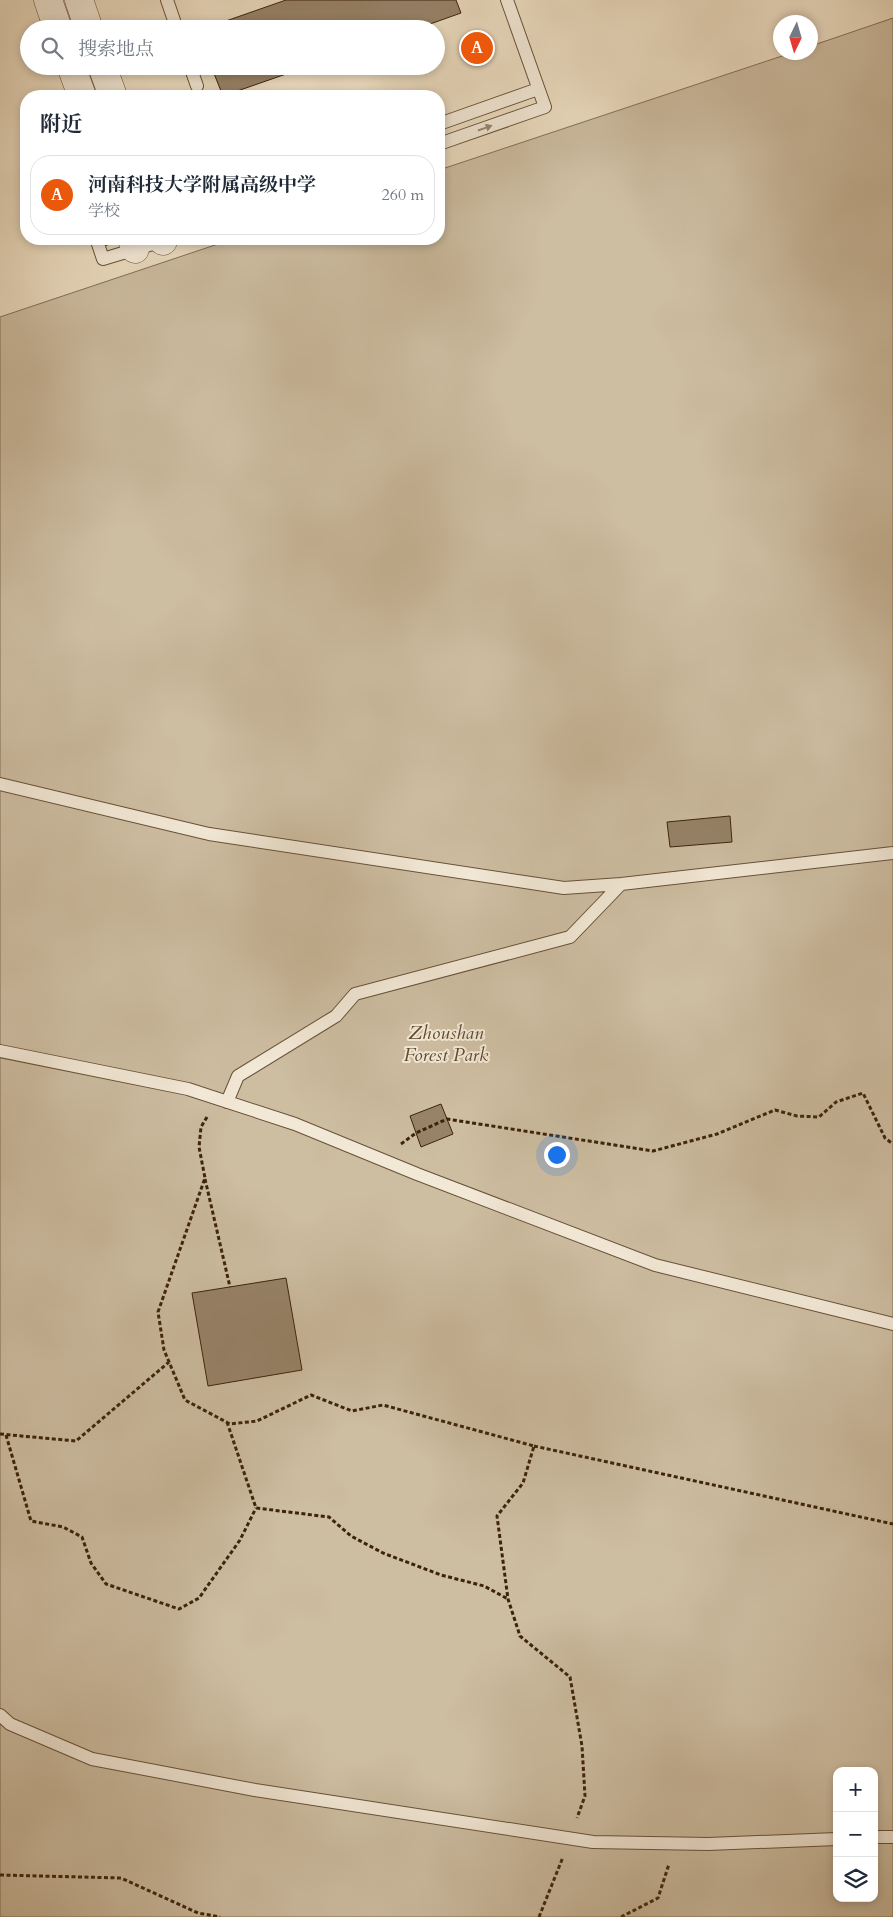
<!DOCTYPE html>
<html lang="zh">
<head>
<meta charset="utf-8">
<style>
	:root { --surface:#fff; --page:#f6f6f7; --text:#1f2937; --muted:#747a83; --line:#e0e1e3; --accent:#ea580c }
	body { margin:0; font-family:Cardo,"Noto Serif SC",serif; background:var(--page); color:var(--text) }
	.controls { position:absolute; right:15px; bottom:15px; display:grid; overflow:hidden; border-radius:10px; box-shadow:0 2px 8px #0003 }
	.controls button { width:45px; height:45px; display:grid; place-items:center; padding:0; border:0; border-bottom:1px solid var(--line); background:var(--surface); color:var(--text); font:25px sans-serif }
	.compass { position:absolute; left:773px; top:15px; width:45px; height:45px; border-radius:50%; background:var(--surface); box-shadow:0 2px 8px #0003; rotate:185deg }
	.you { position:absolute; left:556px; top:1154px; width:18px; height:18px; margin:-12px; border:4px solid #fff; border-radius:50%; background:#1a73e8; box-shadow:0 0 0 8px #1a73e833 }
	.badge { display:grid; place-items:center; width:32px; height:32px; border-radius:50%; background:var(--accent); color:#fff; font-size:16px; font-weight:700 }
	.pin { position:absolute; translate:-50% -50%; border:2px solid #fff; box-shadow:0 1px 5px #0006 }
	.list { margin:0; padding:0; list-style:none }
	h2 { display:flex; justify-content:space-between; align-items:center; height:65px; margin:0; padding:0 20px; font-size:21px }
	h2 small { font-size:16px; font-weight:400; color:var(--muted) }
	.list li { display:grid; grid-template-columns:32px 1fr auto; gap:15px; align-items:center; box-sizing:border-box; height:80px; margin:0 10px 10px; padding:0 10px; border:1px solid var(--line); border-radius:20px }
	.list b { display:block; font-size:19px; white-space:nowrap }
	.list p { margin:0; font-size:16px; white-space:nowrap; color:var(--muted) }
	.list em { font-size:16px; font-style:normal; color:var(--muted) }
	.icon { flex:none; width:28px; height:28px; fill:none; stroke:currentColor; stroke-width:2; stroke-linecap:round; stroke-linejoin:round }
	.map { position:relative; flex:none; width:893px; height:1917px; overflow:hidden }
	.search { position:absolute; background:var(--surface); box-shadow:0 2px 8px #0003; left:20px; top:20px; width:425px; height:55px; display:flex; align-items:center; gap:12px; box-sizing:border-box; padding:0 18px; border-radius:28px; color:var(--muted); font-size:19px }
	.panel { position:absolute; background:var(--surface); box-shadow:0 2px 8px #0003; left:20px; top:90px; width:425px; height:155px; border-radius:20px }
	.map>svg:first-child { display:block }
</style>
</head>
<body>
<div class="map">
<svg width="893" height="1917" viewBox="0 0 893 1917">
	<rect width="100%" height="100%" fill="#ebdcc0"/>
	<filter id="stains"><feTurbulence type="fractalNoise" baseFrequency=".004" numOctaves="4"/><feColorMatrix values="0 0 0 0 .2 0 0 0 0 .09 0 0 0 0 .02 0 0 0 .5 -.17"/></filter>
	<radialGradient id="worn" r=".72"><stop offset=".6" stop-color="#630" stop-opacity="0"/><stop offset="1" stop-color="#630" stop-opacity=".3"/></radialGradient>
	<!-- green -->
	<path fill="#cdbda1" stroke="#847056" fill-rule="evenodd" d="M893 18V1917H0V317L233 239H439V170L791 53 810 52 811 46ZM837 1771H874V1898H837Z"/>
	<!-- building -->
	<path fill="#978369" stroke="#3c230a" d="M286 0H456L461 13 416 29H203Z
		M211 66H309L223 96Z
		M730 816 732 842 670 847 667 822Z
		M441 1104 453 1134 421 1147 410 1116Z
		M286 1278 302 1370 208 1386 192 1293Z"/>
	<g fill="none" stroke-linecap="round" stroke-linejoin="round">
		<!-- service casing -->
		<g stroke="#685138" stroke-width="14">
			<path id="service" d="M167 0 177 29
				M190 66 197 86
				M439 124 538 89
				M439 144 545 107 507 0
				M105 239 97 241 103 259 166 240
				M0 784 209 834 564 888 621 884 893 853
				M0 1051 188 1089 295 1124 417 1174 655 1265 893 1324
				M227 1102 238 1076 336 1016 355 994 570 937 621 884
				M0 1715 10 1724 92 1759 255 1790 593 1842 708 1844 837 1839
				M874 1837H893"/>
		</g>
		<!-- tertiary casing -->
		<g stroke="#685138" stroke-width="29">
			<path id="tertiary" d="M48 0 58 29
				M79 0 89 29
				M71 66 82 96
				M102 66 113 96
				M132 239 135 249
				M162 239 163 241"/>
		</g>
		<!-- path -->
		<path stroke="#3c230a" stroke-width="3" stroke-dasharray="4 2.5" stroke-linecap="butt" d="M207 1117 201 1127 199 1147 205 1178 158 1312 164 1350 185 1400 230 1424 257 1421 311 1395 352 1411 383 1405 534 1446 523 1483 497 1516 508 1599 520 1636 570 1677 582 1746 585 1796 577 1818
			M401 1144 416 1133 447 1119 653 1151 717 1134 775 1110 797 1116 819 1117 836 1102 863 1093 885 1138 893 1144
			M205 1179 230 1287
			M227 1422 256 1508 329 1517 351 1536 383 1553 441 1575 484 1586 508 1599
			M0 1434 76 1441 169 1362
			M6 1435 31 1521 63 1527 82 1537 91 1563 106 1584 179 1609 199 1598 240 1540 256 1508
			M534 1446 893 1524
			M0 1875 121 1878 198 1913 220 1917
			M539 1917 563 1857
			M621 1917 658 1898 669 1864"/>
		<!-- service -->
		<use href="#service" stroke="#f2e8d6" stroke-width="12"/>
		<!-- tertiary -->
		<use href="#tertiary" stroke="#f2e8d6" stroke-width="28"/>
	</g>
	<!-- one-way arrows -->
	<defs><path id="oneway-solid" d="M-6-.8H1V-3.2L6.5 0L1 3.2V.8H-6Z" transform="scale(1.25)"/></defs>
	<use fill="#978670" href="#oneway-solid" transform="translate(485 128) rotate(-19)"/>
	<g text-anchor="middle" dominant-baseline="central" stroke-width="4" stroke-linejoin="round" paint-order="stroke">
		<!-- park labels -->
		<g font-size="19" font-style="italic" fill="#604a30" stroke="#f2e8d6">
			<text x="446" y="1033">Zhoushan<tspan x="446" dy="22">Forest Park</tspan></text>
		</g>
	</g>
	<rect width="100%" height="100%" filter="url(#stains)"/>
	<rect width="100%" height="100%" fill="url(#worn)"/>
</svg>
<div class="controls">
<button>+</button>
<button>−</button>
<button><svg class="icon" aria-label="layers" viewBox="0 0 24 24"><path d="M12 4l9 5-9 5-9-5zM3 14l9 5 9-5"/></svg></button>
</div>
<svg class="compass" viewBox="-18 -18 36 36"><path d="M0-13l5 13h-10z" fill="#e53935"/><path d="M0 13l5-13h-10z" fill="#747a83"/></svg>
<div class="you"></div>
<div class="pin badge" style="left:477px;top:48px">A</div>
<div class="search"><svg class="icon" aria-label="search" viewBox="0 0 24 24"><circle cx="10" cy="10" r="6"/><path d="M15 15l6 6"/></svg>搜索地点</div>
<section class="panel">
<h2>附近<small></small></h2>
<ul class="list">
<li><span class="badge">A</span><div><b>河南科技大学附属高级中学</b><p>学校</p></div><em>260 m</em></li>
</ul>
</section>
</div>
</body>
</html>
